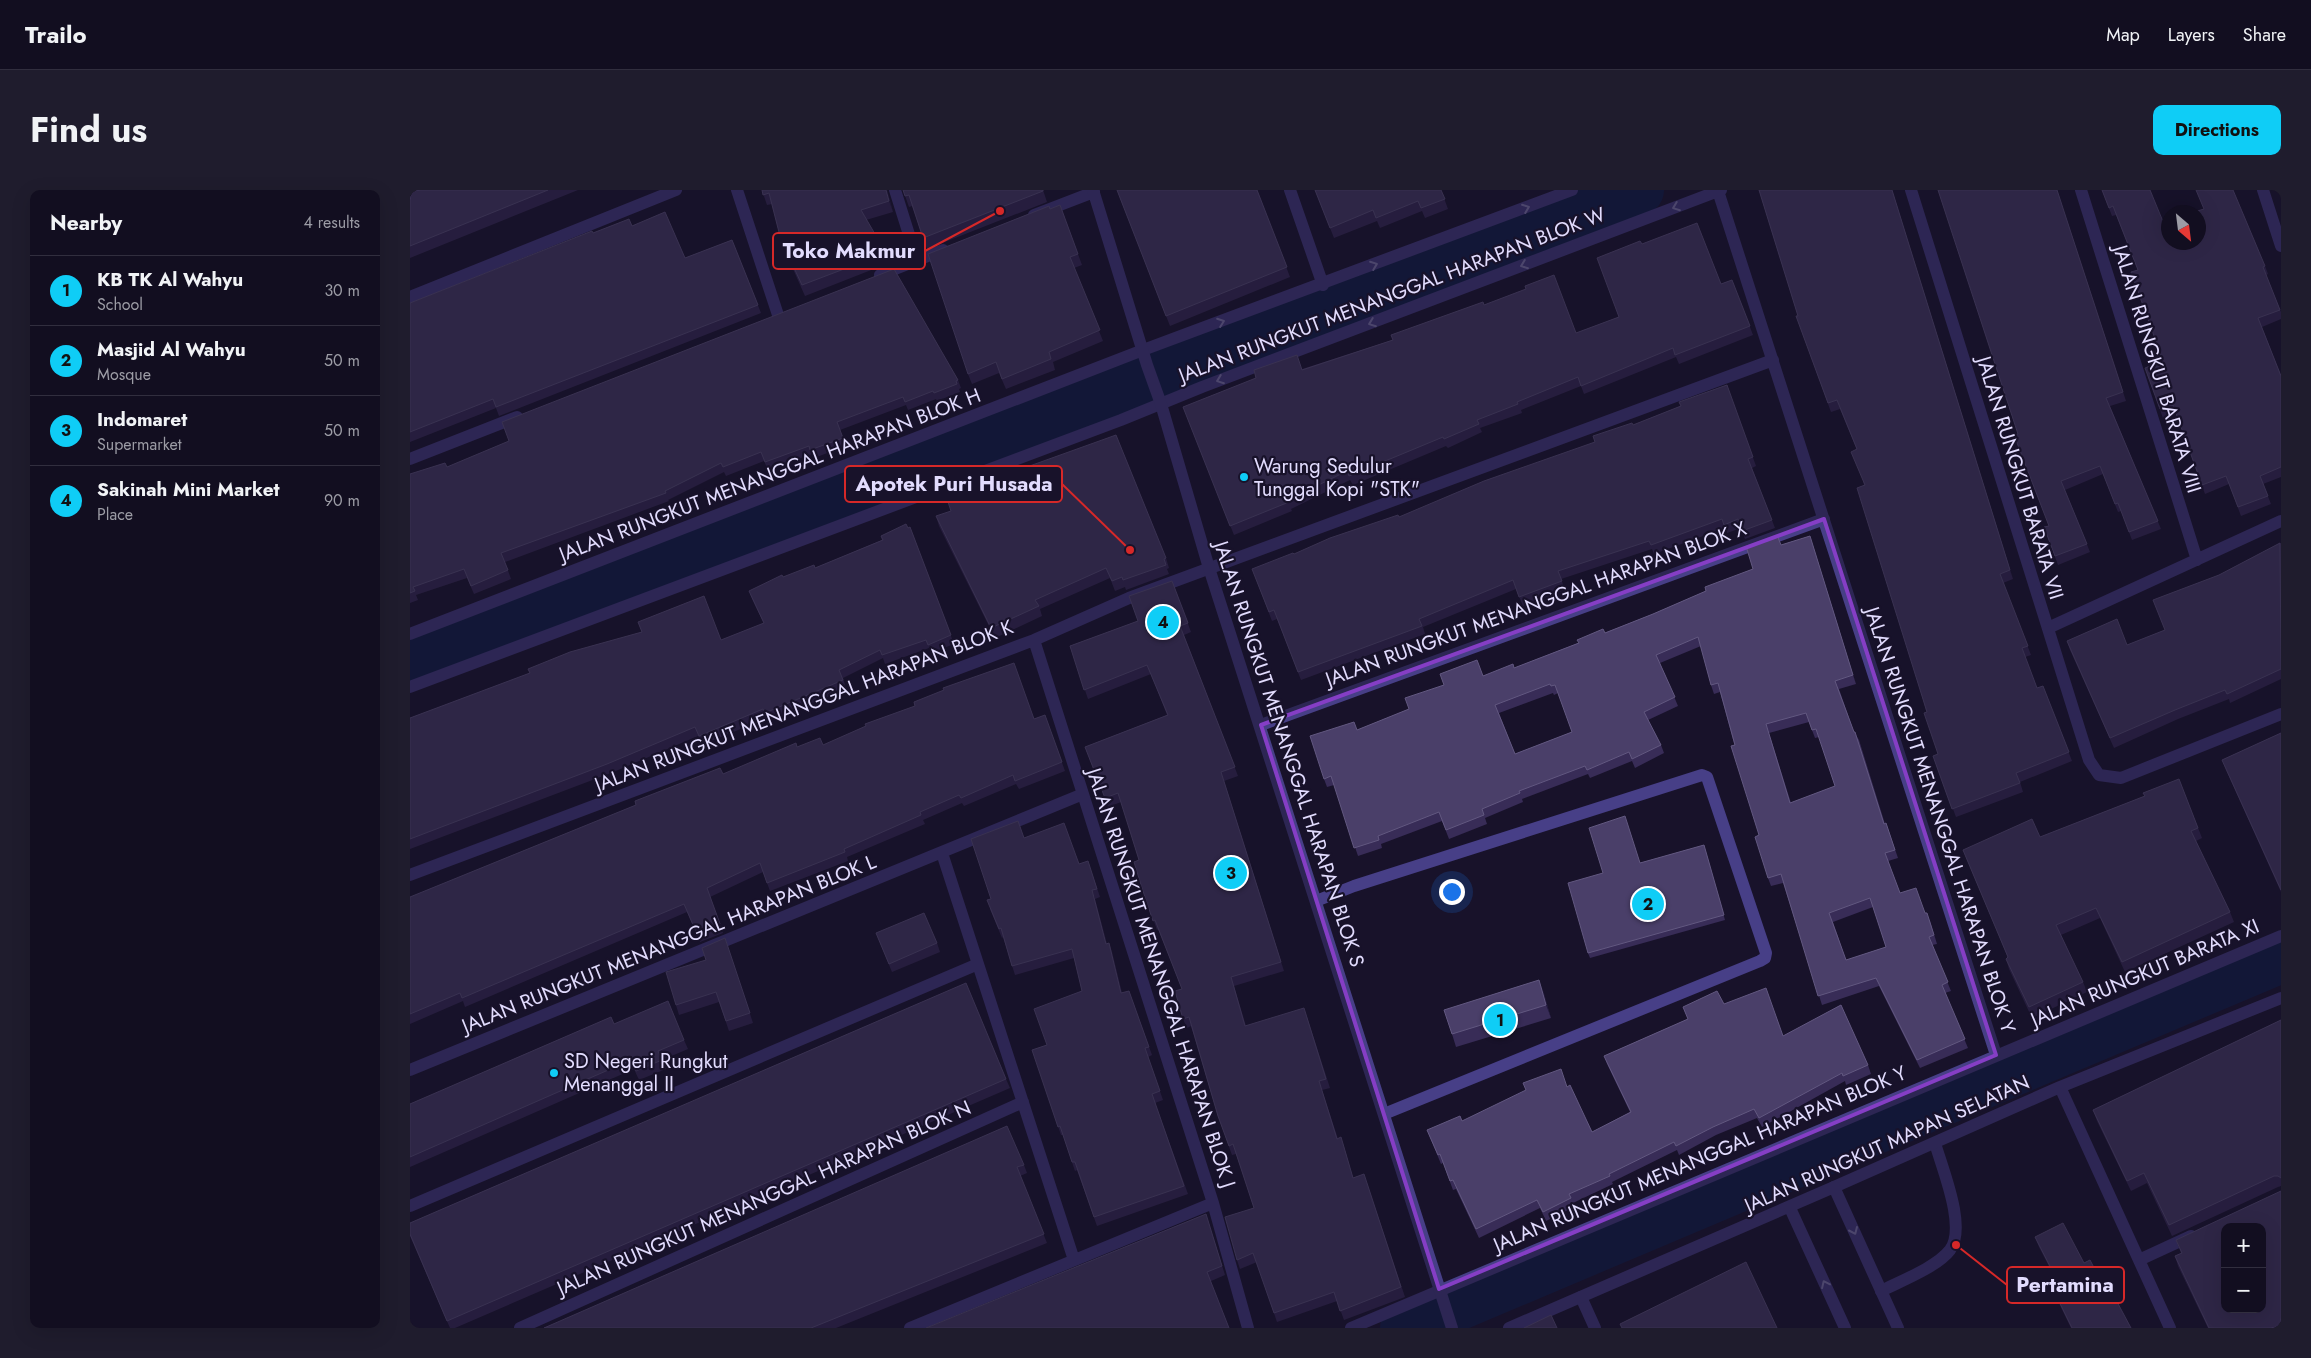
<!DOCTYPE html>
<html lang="en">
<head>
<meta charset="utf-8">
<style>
	:root { --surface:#120e20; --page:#1f1c2d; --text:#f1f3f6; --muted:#9c9ca5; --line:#312e3e; --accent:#0fcdf6 }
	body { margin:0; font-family:Jost,sans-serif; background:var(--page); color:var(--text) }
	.controls { position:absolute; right:15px; bottom:15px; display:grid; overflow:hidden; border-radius:10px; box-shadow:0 5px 20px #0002 }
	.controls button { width:45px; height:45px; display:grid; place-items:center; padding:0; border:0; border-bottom:1px solid var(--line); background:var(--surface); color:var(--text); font:25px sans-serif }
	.compass { position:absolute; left:1751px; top:15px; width:45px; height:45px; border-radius:50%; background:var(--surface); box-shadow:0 5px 20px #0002; rotate:152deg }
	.you { position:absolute; left:1041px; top:701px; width:18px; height:18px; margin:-12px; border:4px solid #fff; border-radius:50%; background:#1a73e8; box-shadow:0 0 0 8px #1a73e833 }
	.badge { display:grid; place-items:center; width:32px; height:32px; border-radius:50%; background:var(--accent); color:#111; font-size:16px; font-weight:700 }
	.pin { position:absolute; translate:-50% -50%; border:2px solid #fff; box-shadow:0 1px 5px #0006 }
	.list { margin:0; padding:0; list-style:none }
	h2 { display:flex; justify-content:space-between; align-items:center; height:65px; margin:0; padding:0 20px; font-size:21px }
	h2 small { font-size:16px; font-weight:400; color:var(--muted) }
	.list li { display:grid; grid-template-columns:32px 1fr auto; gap:15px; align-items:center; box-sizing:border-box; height:70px; padding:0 20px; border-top:1px solid var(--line) }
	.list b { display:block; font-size:19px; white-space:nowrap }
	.list p { margin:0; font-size:16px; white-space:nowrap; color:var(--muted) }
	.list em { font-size:16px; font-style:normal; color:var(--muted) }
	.map { position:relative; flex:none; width:1871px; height:1138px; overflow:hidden; border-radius:10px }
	header { display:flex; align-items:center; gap:30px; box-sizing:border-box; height:70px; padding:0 25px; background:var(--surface); border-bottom:1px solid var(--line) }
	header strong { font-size:24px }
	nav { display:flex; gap:28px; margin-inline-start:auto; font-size:18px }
	.intro { display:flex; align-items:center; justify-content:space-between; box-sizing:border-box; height:120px; padding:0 30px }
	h1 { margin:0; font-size:35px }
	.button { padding:12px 22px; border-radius:10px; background:var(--accent); color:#111; font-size:18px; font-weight:700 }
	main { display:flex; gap:30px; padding:0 30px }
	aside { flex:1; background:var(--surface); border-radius:10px; box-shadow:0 5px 20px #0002 }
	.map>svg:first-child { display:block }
</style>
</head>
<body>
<header>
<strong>Trailo</strong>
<nav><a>Map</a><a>Layers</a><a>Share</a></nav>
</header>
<div class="intro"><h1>Find us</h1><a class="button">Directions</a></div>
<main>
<aside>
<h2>Nearby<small>4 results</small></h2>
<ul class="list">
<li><span class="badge">1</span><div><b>KB TK Al Wahyu</b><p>School</p></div><em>30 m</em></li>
<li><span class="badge">2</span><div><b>Masjid Al Wahyu</b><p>Mosque</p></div><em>50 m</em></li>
<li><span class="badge">3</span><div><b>Indomaret</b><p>Supermarket</p></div><em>50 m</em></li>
<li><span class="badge">4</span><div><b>Sakinah Mini Market</b><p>Place</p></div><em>90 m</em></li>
</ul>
</aside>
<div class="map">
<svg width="1871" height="1138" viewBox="0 0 1871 1138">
	<rect width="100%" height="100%" fill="#18122a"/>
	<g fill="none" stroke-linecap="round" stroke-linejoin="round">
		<!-- river -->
		<path stroke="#0d1e48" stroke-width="50" d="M0 469 475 290 1229 0
			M995 1138 1871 768"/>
		<!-- service -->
		<path stroke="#473f87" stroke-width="12" d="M1471 1101C1491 1091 1527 1077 1540 1060 1557 1037 1532 978 1525 953"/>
		<!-- minor -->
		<path stroke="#473f87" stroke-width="12" d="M327 0 368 125
			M485 0 507 70
			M880 0 913 95
			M1501 0 1679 570 1689 585 1711 588 1871 524
			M1671 0 1787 370
			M1853 0 1871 56
			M1308 1 1586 865
			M624 25 684 2
			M470 85 533 60
			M0 107 266 0
			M0 269 107 227
			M1638 438 1871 331
			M0 444 733 160 1162 0
			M624 450 803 1013 838 1138
			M0 497 711 230 792 197 1311 0
			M851 535 1414 329
			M532 663 664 1070
			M0 685 624 450 719 408 1363 170
			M906 711 944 696 1292 585 1297 587 1356 763 1355 768 1350 771 974 924
			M0 880 673 604
			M1650 897 1760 1138
			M1424 997 1650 897 1871 808
			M0 1016 568 774
			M1729 1070 1781 1046
			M1171 1107 1185 1138
			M110 1138 613 912
			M500 1138 803 1013
			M941 1138 1871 746"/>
		<!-- tertiary -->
		<path stroke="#473f87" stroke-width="12" d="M683 0 737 175 751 214 799 378 1042 1138
			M1380 1018 1435 1138
			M1099 1138 1424 997 1488 1138"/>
	</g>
	<!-- wall -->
	<path fill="#382c57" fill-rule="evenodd" d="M0 0H168L0 68Z
		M352 0H477L483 22 456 30 476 63 479 73 395 106 375 61 371 50 362 14 357 15Z
		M493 0H633L637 12 517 59 502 16 499 17Z
		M707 0H847L880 87 760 136Z
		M905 0H1031L1038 19 1015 28 1012 21 970 38 967 31 924 48Z
		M1349 0H1482L1603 389 1593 393 1621 465 1615 467 1627 498 1633 496 1662 571 1610 592 1613 602 1546 627 1523 566 1528 564 1454 295 1447 260 1430 219 1421 222 1386 126H1388Z
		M1647 0 1716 211 1700 216 1751 339 1722 350 1711 321 1708 322 1693 284 1655 300 1680 362 1648 375 1634 337 1639 336 1608 244Z
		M1692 0 1754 34 1855 76 1858 84 1856 85 1871 122V129L1852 137 1871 186V287L1853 294 1861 314 1831 326 1819 294 1795 304 1766 223 1753 228 1738 186 1753 171 1728 80 1706 25 1702 26Z
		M650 15 672 75 664 78 693 151 643 172 645 180 596 199 589 183 562 194 558 184 640 19Z
		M222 36 275 68 322 50 351 123 89 226 86 218 0 252V113L183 43Z
		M1232 54 1311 94 1322 90 1343 145 1269 174 1266 167 1174 204 1171 196 1111 220 1112 223 1070 238 1072 242 1038 258 1036 256 943 295 940 290 881 319 882 321 824 345 773 217 983 150 1074 115 1166 143 1209 127Z
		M548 190 551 198 549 199 550 202 527 211 526 209 498 220 496 215 430 240 436 256 404 268 402 264 358 280 354 271 316 286 314 282 258 310 259 311 95 372 101 389 64 404 57 388 6 405 8 410 0 413V284L37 277Z
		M1317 195 1346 276 1342 278 1365 338 1335 349 1331 338 1317 343 1315 338 1244 364 1242 359 1151 389 1155 400 1113 416 1106 399 1013 437 1015 444 891 490 867 429 862 431 842 379 989 327 1185 252 1223 235 1271 216Z
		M526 326 756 368 759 378 757 379 759 384 716 400 715 397 705 401 700 388 630 419 632 426 585 448 529 336Z
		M500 337 544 454 521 463 519 458 475 474 473 468 433 488 436 499 358 532 357 528 292 555 288 546 201 583 0 659V528L232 442 228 432 311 450 354 434 342 409 339 401 373 387 405 378 472 350 471 346Z
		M1400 346 1446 494 1429 499 1444 542 1449 550 1475 634 1476 633 1488 668 1478 671 1490 703 1515 723 1520 731 1527 754 1522 755 1541 801 1535 803 1558 858 1510 878 1469 796 1412 815 1373 693 1361 696 1358 688 1349 645 1310 502 1304 504 1301 495 1291 456 1250 473 1268 516 1238 530 1251 555 1254 563 1225 578 1222 571 1180 588 1178 584 1112 609 1113 612 1075 628 1077 634 1039 649 1032 631 971 654 972 658 948 666 924 595 917 597 914 589 947 540 999 519 1034 495 1104 478 1243 424 1296 401 1343 379 1371 355ZM1143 503 1144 505 1148 503 1162 542 1105 564 1089 523ZM1399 532 1405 548 1409 547 1425 596 1381 613 1359 543ZM1463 717 1476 757 1436 770 1423 732Z
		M1871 353V489L1820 513 1819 509 1768 529 1704 558 1660 460 1657 451 1717 455 1755 440 1809 385Z
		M762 391 781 442 774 445 828 586 814 591 874 781 824 796 836 836 897 827 920 898 912 900 928 949 934 957 943 988 957 993 995 1107 934 1130 927 1111 867 1132 847 1072 830 1079 827 1070 844 1018 826 964 822 965 808 926 781 836 777 838 773 829 772 799 748 739 747 740 732 698 729 670 711 612 698 617 675 557 757 525 741 484 678 509 660 456 728 431Z
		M635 525 655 581 609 599 606 594 554 616 552 613 513 630 515 634 437 667 438 671 360 701 353 682 300 707 313 743 290 752 277 722 55 817 53 811 0 834V707L313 584 387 557 413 555 624 529Z
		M1871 543V702L1816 580 1812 570Z
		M1769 589 1792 648 1786 651 1820 722 1824 732 1715 782 1690 728 1651 745 1673 792 1677 802 1622 828 1599 779 1596 769 1598 768 1553 660 1630 647 1735 606Z
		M614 648 669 674 678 671 690 707 685 709 697 754 699 753 702 762 712 803 719 801 742 865 738 867 753 910 745 913 778 1004 687 1036 667 980 665 981 653 945H651L622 860 637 855 672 801 664 768 605 785 593 747 592 748 580 719 581 709Z
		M1294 655 1315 730 1180 768 1178 763 1230 673Z
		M466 743 527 753 530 762 482 782Z
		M315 748 343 833 319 841 309 812 269 825 266 815 296 770Z
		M1129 790 1141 828 1046 857 1042 844Z
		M1314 814 1373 846 1458 875 1461 884 1436 895 1435 891 1352 937 1347 928 1306 945 1269 965 1267 960 1202 992 1203 994 1163 1013 1164 1017 1136 1031 1130 1018 1069 1048 1046 999 1043 1000 1033 973 1031 974 1017 940 1052 931 1157 897 1182 942 1220 922 1197 874 1194 866 1278 829 1273 817Z
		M1871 830V996L1868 997 1762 1046 1737 993 1721 1001 1687 931 1683 920Z
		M204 834 274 850 278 859 252 870 256 879 229 890 224 879 0 977V914Z
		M596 889 600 898 45 1138H40L0 1046V1033Z
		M614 975 617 983 610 986 637 1053 426 1138H134Z
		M799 1034 815 1085 801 1091 516 1138Z
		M1625 1047 1674 1073 1721 1138H1661L1643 1101 1639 1091 1645 1088 1629 1057Z
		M1766 1050 1871 1138H1798L1768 1076 1765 1066 1771 1063Z"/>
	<!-- shaded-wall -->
	<path fill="#231a3d" d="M476 0H477L483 22 479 11Z
		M1482 0 1603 389 1600 380Z
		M1400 346 1403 355 1446 494 1443 485Z
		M1356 534 1359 543 1383 622 1380 613Z
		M811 582 814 591 874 781 871 772Z
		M682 700 685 709 699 762 696 754Z
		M699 753 702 762 714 812 711 803Z
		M1129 790 1134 803 1141 828 1136 815Z"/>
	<!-- building -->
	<path fill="#4a3f69" stroke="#625880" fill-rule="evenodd" d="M0 0H138L0 56Z
		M352 0H476L479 11 451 20 476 63 392 95 371 50 359 3 353 5Z
		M493 0H633V1L513 48 499 5 495 6Z
		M707 0H847L877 77 756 126Z
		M905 0H1031L1035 9 1011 18 1008 11 966 28 963 20 920 38Z
		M1349 0H1482L1600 380 1590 384 1618 456 1612 458 1627 498 1633 496 1659 562 1606 583 1610 593 1542 619 1523 566 1528 564 1514 523 1517 522 1447 298 1455 295 1441 262 1447 259 1427 210 1418 213 1386 126H1388Z
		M1528 0H1647L1713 202 1696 208 1748 331 1719 342 1708 313 1705 314 1690 276 1651 291 1677 354 1645 366 1634 337 1639 336 1604 245 1608 244Z
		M1692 0H1740L1754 34 1758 32V52H1788V22H1784L1794 19 1786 0H1823L1855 76 1853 77 1870 120 1848 128 1871 186V277L1850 286 1858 306 1828 317 1816 286 1792 295 1763 215 1750 219 1735 178 1753 171 1721 82 1728 80 1703 16 1699 18Z
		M650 15 668 64 660 67 690 140 639 162 641 169 592 189 586 172 558 184 518 64 639 16 640 19Z
		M255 22 275 68 322 50 348 115 86 217 83 209 0 242V113L182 41 183 43 219 29 222 36Z
		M1287 33 1311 94 1322 90 1340 136 1265 165 1263 158 1171 196 1168 187 1107 212 1108 214 1067 230 1069 234 1034 249 1033 247 939 286 937 281 878 310 879 312 820 336 773 217 846 188 844 180 887 165 892 180 983 150 981 145 1073 112 1074 115 1116 99 1115 96 1144 85 1166 143 1209 127 1187 68 1230 51 1232 54Z
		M484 79 548 190 546 191 547 194 524 203 523 201 495 212 493 207 427 232 433 248 400 260 399 256 355 272 351 262 313 277 311 273 255 301 256 303 91 363 98 380 61 396 54 379 3 397 5 401 0 403V284L35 273 37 277 99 251 92 232Z
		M1317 195 1343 267 1338 269 1362 330 1332 341 1328 329 1314 335 1312 329 1241 355 1239 351 1148 381 1152 391 1109 407 1103 390 1009 429 1012 436 888 482 864 420 859 422 842 379 883 363 884 364 920 348 988 325 989 327 1074 291 1185 252 1183 246 1222 233 1223 235 1271 216 1269 212Z
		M706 245 756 368 754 369 756 375 713 390 712 387 702 391 696 378 625 410 629 416 581 438 526 326 541 321 536 306Z
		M496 334 498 338 500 337 541 445 518 455 516 450 472 465 470 460 429 480 433 490 355 523 353 519 289 546 285 537 197 574 0 649V528L120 483 118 479 160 462 232 442 228 432 294 406 311 450 354 433 339 401 372 385 373 387 404 375 405 378 473 350 471 346Z
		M1367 345 1371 355 1400 346 1443 485 1425 491 1444 542H1445L1474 634 1476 633 1485 660 1475 663 1490 703 1506 698 1515 723H1517L1524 745 1519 747 1538 792 1532 795 1555 849 1507 870 1466 788 1408 806 1371 684 1358 688 1345 647 1349 645 1321 556 1325 555 1308 493 1301 495 1288 447 1246 465 1265 507 1234 522 1251 555 1222 569 1219 562 1177 580 1175 576 1109 601 1110 603 1072 619 1074 625 1036 640 1029 622 968 646 969 650 944 658 921 586 914 589 900 546 944 532 947 540 999 519 995 508 1034 495 1030 484 1067 470 1073 486 1103 474 1104 478 1169 453 1167 450 1193 439 1195 443 1243 424 1296 401 1295 397 1343 379 1336 356ZM1140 494 1141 496 1145 495 1162 542 1105 564 1085 515ZM1396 523 1402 540 1406 539 1425 596 1380 613 1356 534ZM1460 708 1476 757 1436 770 1419 723Z
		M1870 353 1871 479 1817 504 1815 500 1765 520 1700 548 1657 451 1707 429 1717 455 1755 440 1743 410 1809 385Z
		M762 391 778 433 770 436 825 577 811 582 871 772 821 787 835 836 894 818 916 889 909 891 927 949 931 947 943 988 954 984 991 1097 930 1121 924 1102 864 1123 843 1063 827 1070 815 1027 844 1018 823 954 819 956 808 926 779 827 773 829 765 801 772 799 745 730 743 731 732 698 724 672 729 670 708 603 695 608 675 557 758 525 737 475 674 500 660 456 728 431 719 406Z
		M604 473 624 529 635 525 652 572 605 591 603 585 551 608 549 605 510 622 511 625 434 659 435 662 357 693 350 673 297 698 310 734 287 744 274 714 52 808 50 803 0 824V707L226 615 225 611 310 578 313 584 386 553 387 557 410 548 413 555 456 536 455 534 505 516 504 512 534 500 533 498Z
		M1871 543V700L1812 570Z
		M1769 589 1788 638 1781 641 1820 722 1712 772 1686 718 1646 735 1673 792 1619 817 1596 769 1598 767 1553 660 1622 629 1630 647 1735 606 1733 603Z
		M1215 626 1230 673 1294 655 1314 725 1178 763 1158 693 1193 683 1179 638Z
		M608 631 614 648 654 633 669 674 678 671 687 699 682 700 696 754 699 753 711 803 719 801 739 857 735 858 750 901 742 904 774 996 684 1027 665 972H662L650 936 648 937 622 860 637 855 624 819 672 801 662 759 602 776 591 738 589 739 577 710 581 709 561 649Z
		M514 723 527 753 479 774 466 743Z
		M315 748 340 823 316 831 306 802 266 815 256 782 296 770 292 758Z
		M1129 790 1136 815 1042 844 1034 820Z
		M556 793 596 889 37 1131 0 1044V1033Z
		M1356 798 1373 846 1431 815 1458 875 1433 886 1432 883 1349 928 1344 919 1303 937 1266 956 1264 952 1199 984 1200 986 1159 1004 1161 1008 1133 1022 1127 1010 1066 1039 1043 990 1040 991 1030 964 1028 965 1017 940 1050 926 1052 931 1116 900 1113 893 1151 879 1157 897 1160 895 1182 942 1221 922 1194 866 1278 829 1273 817 1307 801 1314 814Z
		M258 811 274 850 248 861 252 870 226 881 221 870 0 967V914L201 827 204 834Z
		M1871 830V988L1868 986H1864L1759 1035 1734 983 1717 991 1683 920Z
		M597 936 614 975 607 977 634 1044 401 1138H134Z
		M1871 1001V1138H1799L1765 1066 1772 1063 1766 1050ZM1815 1037H1852V1119H1815Z
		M796 1024 812 1076 797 1082 819 1138H516Z
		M1653 1033 1674 1073 1680 1070 1701 1110 1705 1108 1721 1138H1662L1639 1091 1646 1088 1625 1047Z
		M1336 1072 1367 1138H1212L1210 1134Z
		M1141 1125 1147 1138H1114Z"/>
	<!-- one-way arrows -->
	<defs><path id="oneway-chevron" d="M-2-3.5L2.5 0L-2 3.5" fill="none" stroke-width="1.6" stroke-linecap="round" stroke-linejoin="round" transform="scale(1.25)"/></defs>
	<g stroke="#8d86bd">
		<use href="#oneway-chevron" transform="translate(1266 17) rotate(159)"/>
		<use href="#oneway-chevron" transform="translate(1116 18) rotate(-21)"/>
		<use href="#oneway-chevron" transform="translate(964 75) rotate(-21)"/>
		<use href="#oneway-chevron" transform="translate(1114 75) rotate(159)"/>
		<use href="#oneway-chevron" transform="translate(811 132) rotate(-20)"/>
		<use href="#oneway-chevron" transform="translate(962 133) rotate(159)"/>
		<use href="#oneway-chevron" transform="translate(810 190) rotate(159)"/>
		<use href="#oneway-chevron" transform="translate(1444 1041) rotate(66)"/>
		<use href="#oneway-chevron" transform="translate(1415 1094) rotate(-115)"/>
	</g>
	<!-- marked area -->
	<path d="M0 0H1871V1138H0ZM1414 329 1586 865 1029 1099 851 535Z" fill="#18122a" fill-opacity=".55" fill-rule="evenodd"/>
	<path fill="none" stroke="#853ec5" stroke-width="4" stroke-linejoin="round" d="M1414 329 1586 865 1029 1099 851 535Z"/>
	<!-- markers -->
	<g fill="#0fcdf6" stroke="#18122a" stroke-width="2">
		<circle cx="834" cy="287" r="5"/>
		<circle cx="144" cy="883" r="5"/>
	</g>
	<g text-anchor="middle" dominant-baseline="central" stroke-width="4.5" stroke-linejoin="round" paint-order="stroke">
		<!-- street labels -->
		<g font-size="20" fill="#e2dcfe" stroke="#18122a">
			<text transform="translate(982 105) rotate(-21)">JALAN RUNGKUT MENANGGAL HARAPAN BLOK W</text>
			<text transform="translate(1747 179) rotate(73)">JALAN RUNGKUT BARATA VIII</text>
			<text transform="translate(360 285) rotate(-21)">JALAN RUNGKUT MENANGGAL HARAPAN BLOK H</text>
			<text transform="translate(1610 288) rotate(73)">JALAN RUNGKUT BARATA VII</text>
			<text transform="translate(1126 414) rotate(-20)">JALAN RUNGKUT MENANGGAL HARAPAN BLOK X</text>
			<text transform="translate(394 516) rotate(-21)">JALAN RUNGKUT MENANGGAL HARAPAN BLOK K</text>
			<text transform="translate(879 564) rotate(72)">JALAN RUNGKUT MENANGGAL HARAPAN BLOK S</text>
			<text transform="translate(1530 630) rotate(72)">JALAN RUNGKUT MENANGGAL HARAPAN BLOK Y</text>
			<text transform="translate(259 754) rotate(-22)">JALAN RUNGKUT MENANGGAL HARAPAN BLOK L</text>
			<text transform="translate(1735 783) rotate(-23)">JALAN RUNGKUT BARATA XI</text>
			<text transform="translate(751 788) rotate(72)">JALAN RUNGKUT MENANGGAL HARAPAN BLOK J</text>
			<text transform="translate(1477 954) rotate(-24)">JALAN RUNGKUT MAPAN SELATAN</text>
			<text transform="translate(1290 969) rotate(-23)">JALAN RUNGKUT MENANGGAL HARAPAN BLOK Y</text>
			<text transform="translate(354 1008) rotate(-24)">JALAN RUNGKUT MENANGGAL HARAPAN BLOK N</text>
		</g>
		<!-- poi labels -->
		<g font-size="20" fill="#e2dcfe" stroke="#18122a" text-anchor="start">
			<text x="844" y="276">Warung Sedulur<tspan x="844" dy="23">Tunggal Kopi "STK"</tspan></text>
			<text x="154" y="871">SD Negeri Rungkut<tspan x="154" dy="23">Menanggal II</tspan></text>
		</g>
	</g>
	<!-- callouts -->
	<path fill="none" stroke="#d62828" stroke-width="2" d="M590 21L515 61M720 360L652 294M1546 1055L1597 1095"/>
	<g fill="#d62828" stroke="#18122a" stroke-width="2">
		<circle cx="590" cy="21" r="5"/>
		<circle cx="720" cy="360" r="5"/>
		<circle cx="1546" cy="1055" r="5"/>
	</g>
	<g fill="#18122a" stroke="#d62828" stroke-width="2">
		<rect x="363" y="43" width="152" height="36" rx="5"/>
		<rect x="435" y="276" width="217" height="36" rx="5"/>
		<rect x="1597" y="1077" width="117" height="36" rx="5"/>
	</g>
	<g font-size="21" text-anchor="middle" font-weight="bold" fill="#e2dcfe">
		<text x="439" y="68">Toko Makmur</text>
		<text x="544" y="301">Apotek Puri Husada</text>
		<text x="1655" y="1102">Pertamina</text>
	</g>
</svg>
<div class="controls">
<button>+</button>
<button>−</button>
</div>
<svg class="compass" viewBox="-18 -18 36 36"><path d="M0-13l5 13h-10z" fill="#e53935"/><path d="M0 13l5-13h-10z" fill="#9c9ca5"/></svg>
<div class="you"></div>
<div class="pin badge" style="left:1090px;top:830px">1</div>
<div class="pin badge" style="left:1238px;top:714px">2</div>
<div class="pin badge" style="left:821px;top:683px">3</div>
<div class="pin badge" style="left:753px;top:432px">4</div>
</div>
</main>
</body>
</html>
